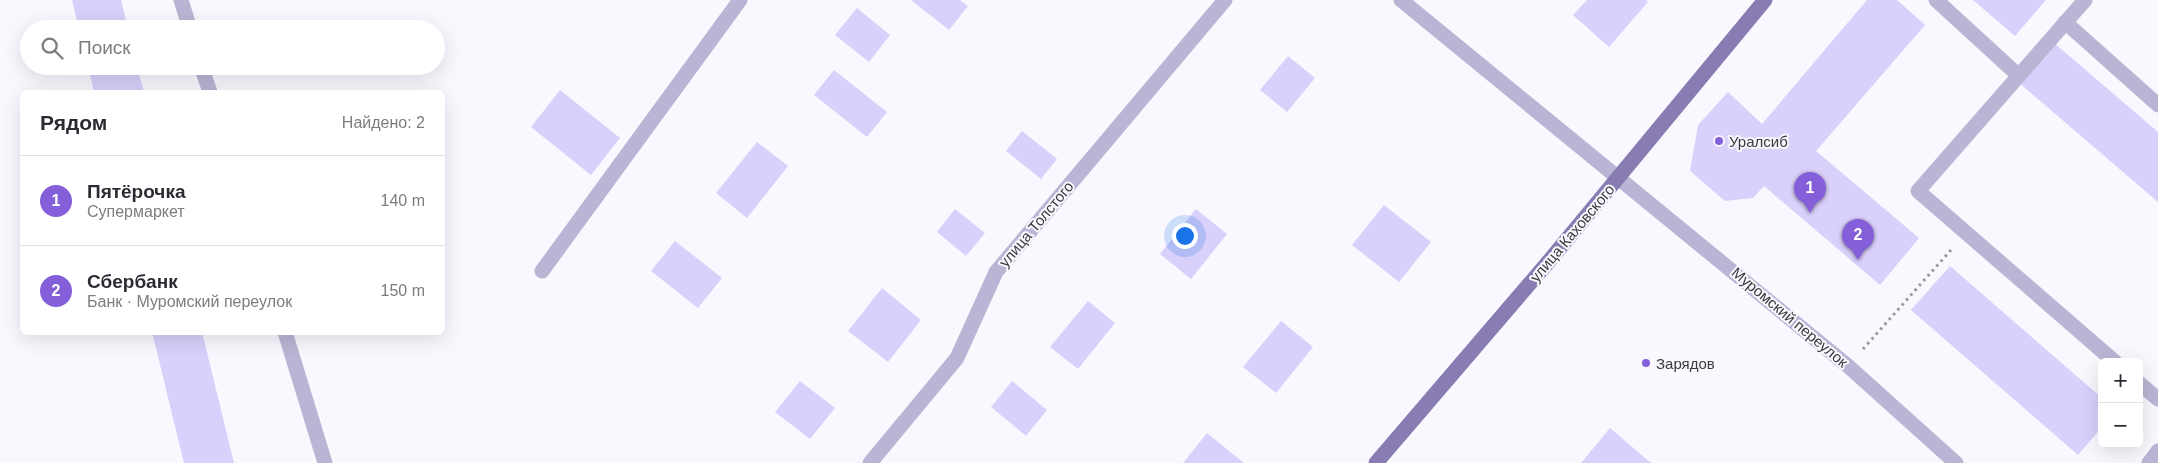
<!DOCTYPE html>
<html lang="ru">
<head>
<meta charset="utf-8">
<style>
	:root { --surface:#fff; --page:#f7f7f7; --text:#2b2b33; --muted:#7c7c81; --line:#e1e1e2; --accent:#845fd9 }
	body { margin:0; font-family:Arial,sans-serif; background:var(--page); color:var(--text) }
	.controls { position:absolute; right:15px; bottom:15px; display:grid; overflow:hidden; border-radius:8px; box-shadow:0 5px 20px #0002 }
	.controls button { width:45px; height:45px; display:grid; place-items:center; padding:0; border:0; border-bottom:1px solid var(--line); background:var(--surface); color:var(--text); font:25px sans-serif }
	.you { position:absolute; left:1184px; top:235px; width:18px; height:18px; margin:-12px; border:4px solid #fff; border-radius:50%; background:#1a73e8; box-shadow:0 0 0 8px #1a73e833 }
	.badge { display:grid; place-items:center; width:32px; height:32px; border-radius:50%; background:var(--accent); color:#fff; font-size:16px; font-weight:700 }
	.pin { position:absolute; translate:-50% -41px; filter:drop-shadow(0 1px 2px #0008) }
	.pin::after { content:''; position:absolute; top:26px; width:18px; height:15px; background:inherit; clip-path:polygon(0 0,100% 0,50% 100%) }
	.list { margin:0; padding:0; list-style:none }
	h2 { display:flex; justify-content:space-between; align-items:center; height:65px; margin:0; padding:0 20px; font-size:21px }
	h2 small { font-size:16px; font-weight:400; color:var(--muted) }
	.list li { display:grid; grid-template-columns:32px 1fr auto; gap:15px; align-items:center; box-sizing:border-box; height:90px; padding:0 20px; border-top:1px solid var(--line) }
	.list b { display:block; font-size:19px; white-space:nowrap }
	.list p { margin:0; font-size:16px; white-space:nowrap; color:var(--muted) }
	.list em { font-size:16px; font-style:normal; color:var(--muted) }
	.icon { flex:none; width:28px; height:28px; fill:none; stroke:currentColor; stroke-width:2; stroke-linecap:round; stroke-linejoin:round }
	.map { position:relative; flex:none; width:2158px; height:463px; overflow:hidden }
	.search { position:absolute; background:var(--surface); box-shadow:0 5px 20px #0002; left:20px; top:20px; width:425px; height:55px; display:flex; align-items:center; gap:12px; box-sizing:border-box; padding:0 18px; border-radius:28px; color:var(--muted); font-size:19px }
	.panel { position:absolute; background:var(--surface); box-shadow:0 5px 20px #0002; left:20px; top:90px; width:425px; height:245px; border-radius:8px }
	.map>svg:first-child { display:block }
</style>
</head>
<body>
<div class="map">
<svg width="2158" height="463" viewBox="0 0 2158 463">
	<rect width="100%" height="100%" fill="#f9f8fe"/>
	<!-- building -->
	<path fill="#d9d0fb" d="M72 0H121L128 29H79Z
		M911 0H960L968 6 949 30Z
		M1587 0H1646L1648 2 1609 47 1573 15Z
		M1867 0H1897L1925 25 1816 151 1919 238 1880 285 1764 186 1753 198 1725 201 1690 171 1698 125 1728 92 1762 124Z
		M1973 0H2046L2015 36Z
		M857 8 890 35 869 62 835 35Z
		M2046 36 2158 132V202L2011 76Z
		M1288 56 1315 78 1287 112 1260 90Z
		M88 66H137L144 92H94Z
		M834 70 887 112 867 137 814 95Z
		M560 90 620 138 591 175 531 127Z
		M1022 131 1057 159 1041 179 1006 151Z
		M757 142 788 166 747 218 716 193Z
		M1384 205 1431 242 1399 282 1352 245Z
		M955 209 985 233 966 256 937 232Z
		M1196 209 1227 234 1191 279 1160 254Z
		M675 241 722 278 698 308 651 271Z
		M1950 266 2102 398V427L2078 455 1911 310Z
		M882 288 921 320 888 362 848 331Z
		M1088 301 1115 323 1078 369 1050 347Z
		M1281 321 1313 347 1276 393 1243 367Z
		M152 332H202L234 463H184Z
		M800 381 835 408 810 439 775 412Z
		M1012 381 1047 410 1026 436 991 407Z
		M1610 428 1651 463H1581Z
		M1207 433 1244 463H1183Z"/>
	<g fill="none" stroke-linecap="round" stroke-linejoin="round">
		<!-- path -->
		<path stroke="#98979c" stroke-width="3" stroke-dasharray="2.5 4" stroke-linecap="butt" d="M1863 349 1951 250"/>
		<!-- minor -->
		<path stroke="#bbb5d5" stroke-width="15" d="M181 0 190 29
			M1401 0 1848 366 1956 463
			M1936 0 2019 76
			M2085 0 1918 191 2115 362
			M2065 22 2158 105
			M201 66 210 92
			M542 271 740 0
			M285 332 325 463
			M2139 383 2158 399
			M870 463 957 358 996 272 1225 0
			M2149 463 2158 451"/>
		<!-- major -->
		<path stroke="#887cb3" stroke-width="15" d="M1376 463 1549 261 1765 0"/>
	</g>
	<!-- markers -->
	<g fill="#845fd9" stroke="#f9f8fe" stroke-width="2">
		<circle cx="1719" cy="141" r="5"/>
		<circle cx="1646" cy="363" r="5"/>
	</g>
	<g text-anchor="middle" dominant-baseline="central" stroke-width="4" stroke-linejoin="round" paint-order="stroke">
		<!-- poi labels -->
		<g font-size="15" fill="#3b3a3e" stroke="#f9f8fe" text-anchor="start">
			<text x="1729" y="141">Уралсиб</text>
			<text x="1656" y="363">Зарядов</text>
		</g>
		<!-- street labels -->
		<g font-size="15" fill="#3b3a3e" stroke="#f9f8fe">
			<text transform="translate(1036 224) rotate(-50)">улица Толстого</text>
			<text transform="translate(1572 233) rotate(-50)">улица Каховского</text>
			<text transform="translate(1790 317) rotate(40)">Муромский переулок</text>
		</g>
	</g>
</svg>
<div class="controls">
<button>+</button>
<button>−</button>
</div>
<div class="you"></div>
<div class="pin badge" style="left:1810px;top:213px">1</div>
<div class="pin badge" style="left:1858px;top:260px">2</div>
<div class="search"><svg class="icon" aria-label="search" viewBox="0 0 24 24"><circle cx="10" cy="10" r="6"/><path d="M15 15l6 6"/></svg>Поиск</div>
<section class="panel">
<h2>Рядом<small>Найдено: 2</small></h2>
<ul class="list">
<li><span class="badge">1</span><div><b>Пятёрочка</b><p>Супермаркет</p></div><em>140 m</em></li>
<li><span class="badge">2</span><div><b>Сбербанк</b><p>Банк · Муромский переулок</p></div><em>150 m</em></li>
</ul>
</section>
</div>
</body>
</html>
